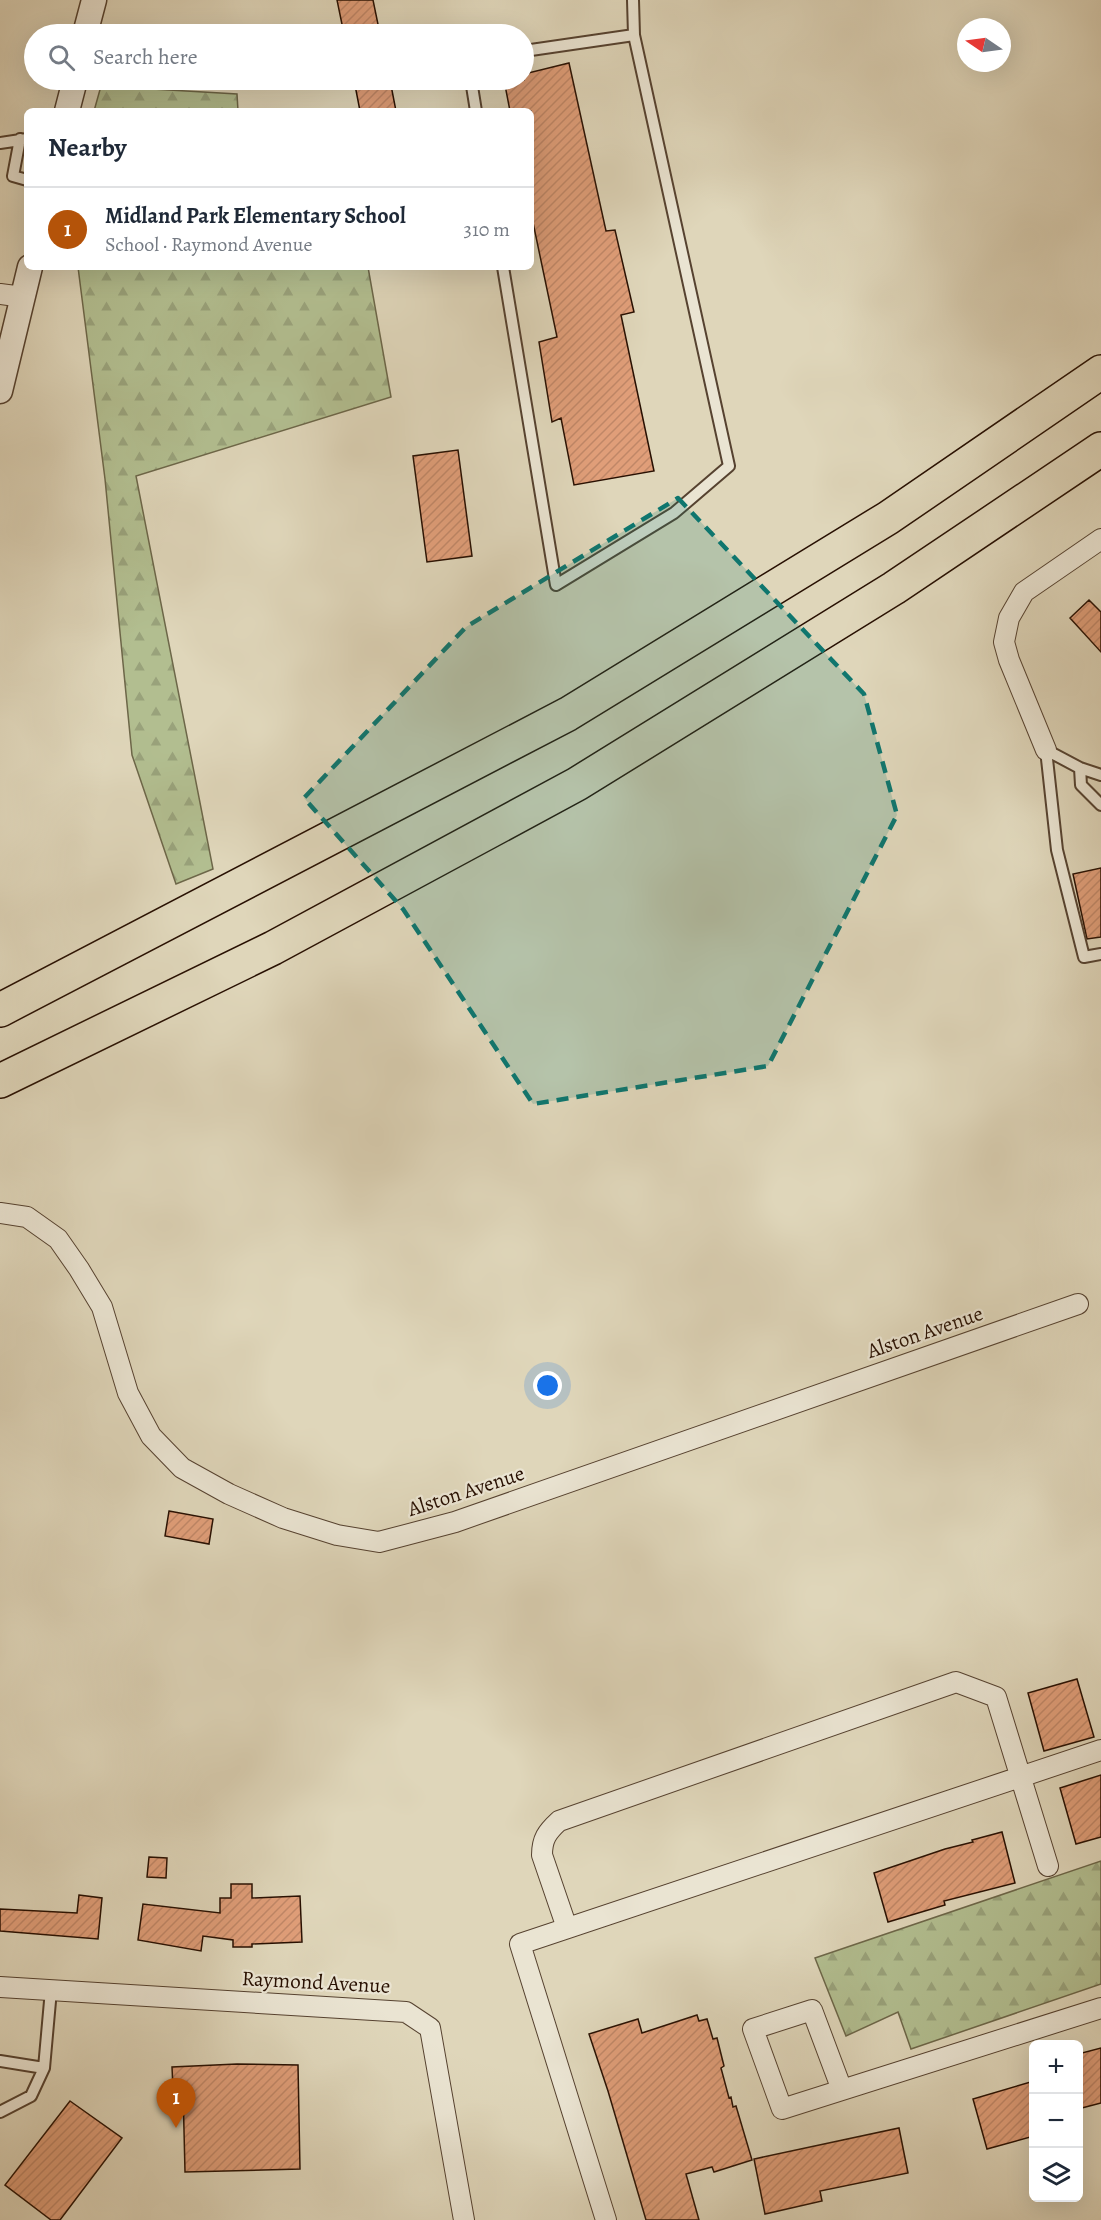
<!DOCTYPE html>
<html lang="en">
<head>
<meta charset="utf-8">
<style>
	:root { --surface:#fff; --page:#f2f2f3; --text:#1f2937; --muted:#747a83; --line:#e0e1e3; --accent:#b45309 }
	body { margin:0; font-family:Alegreya,serif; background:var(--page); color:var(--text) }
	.controls { position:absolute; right:18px; bottom:18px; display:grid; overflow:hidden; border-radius:9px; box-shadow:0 6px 24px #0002 }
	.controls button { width:54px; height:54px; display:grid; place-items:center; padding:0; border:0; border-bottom:2px solid var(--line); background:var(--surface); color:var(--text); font:30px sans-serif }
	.compass { position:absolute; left:957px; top:18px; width:54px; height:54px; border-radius:50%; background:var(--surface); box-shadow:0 6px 24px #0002; rotate:283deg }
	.you { position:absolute; left:548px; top:1386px; width:21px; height:21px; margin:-15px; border:4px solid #fff; border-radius:50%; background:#1a73e8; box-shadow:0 0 0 9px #1a73e833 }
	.badge { display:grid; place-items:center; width:39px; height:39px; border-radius:50%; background:var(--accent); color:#fff; font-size:20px; font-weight:700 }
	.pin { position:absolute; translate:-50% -50px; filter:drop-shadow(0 2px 3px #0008) }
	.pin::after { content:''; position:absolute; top:32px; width:21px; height:18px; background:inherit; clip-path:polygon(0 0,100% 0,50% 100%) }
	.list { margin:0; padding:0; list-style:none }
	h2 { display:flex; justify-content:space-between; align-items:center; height:78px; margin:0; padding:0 24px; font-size:26px }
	h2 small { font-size:20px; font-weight:400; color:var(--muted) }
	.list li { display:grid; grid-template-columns:39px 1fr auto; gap:18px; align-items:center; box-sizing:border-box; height:84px; padding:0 24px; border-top:2px solid var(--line) }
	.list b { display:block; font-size:22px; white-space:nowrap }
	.list p { margin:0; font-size:20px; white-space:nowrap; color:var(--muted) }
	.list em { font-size:20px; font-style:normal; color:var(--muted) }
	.icon { flex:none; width:33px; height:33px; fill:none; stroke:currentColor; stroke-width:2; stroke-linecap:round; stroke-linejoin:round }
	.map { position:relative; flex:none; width:1101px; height:2220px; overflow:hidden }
	.search { position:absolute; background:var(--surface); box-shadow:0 6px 24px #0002; left:24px; top:24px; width:510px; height:66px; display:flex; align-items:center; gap:15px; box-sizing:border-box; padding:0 21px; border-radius:33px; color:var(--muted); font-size:22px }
	.panel { position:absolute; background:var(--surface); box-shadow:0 6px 24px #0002; left:24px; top:108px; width:510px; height:162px; border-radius:9px }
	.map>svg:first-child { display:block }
</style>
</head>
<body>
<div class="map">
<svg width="1101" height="2220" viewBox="0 0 1101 2220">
	<defs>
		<pattern id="forest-firs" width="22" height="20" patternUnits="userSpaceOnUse" patternTransform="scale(1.5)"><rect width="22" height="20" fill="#b2be90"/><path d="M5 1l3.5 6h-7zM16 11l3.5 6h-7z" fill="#99a27b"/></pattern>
		<pattern id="building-hatch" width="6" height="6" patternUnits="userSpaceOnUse" patternTransform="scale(1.5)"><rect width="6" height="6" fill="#e09e79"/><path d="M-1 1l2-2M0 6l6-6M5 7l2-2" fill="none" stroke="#c08767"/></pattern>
	</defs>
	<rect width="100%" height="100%" fill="#dfd6ba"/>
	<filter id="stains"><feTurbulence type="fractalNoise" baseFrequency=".00333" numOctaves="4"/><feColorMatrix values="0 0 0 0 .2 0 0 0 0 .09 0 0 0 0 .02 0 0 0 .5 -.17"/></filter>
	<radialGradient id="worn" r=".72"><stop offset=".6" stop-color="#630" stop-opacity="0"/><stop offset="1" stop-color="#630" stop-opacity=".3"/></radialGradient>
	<!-- forest -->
	<path fill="url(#forest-firs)" stroke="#6d6749" stroke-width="1.5" d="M101 86 237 94 238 111H94Z
		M78 267H368L391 397 136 476 213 869 176 884 132 755 105 479Z
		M1101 1861V1984L911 2049 898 2012 846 2036 815 1958Z"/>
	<!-- building -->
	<path fill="url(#building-hatch)" stroke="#281002" stroke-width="1.5" d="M337 0H373L380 34H344Z
		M569 63 606 231 615 230 634 312 621 315 654 471 574 485 561 418 552 422 539 342 557 337 531 213V111H510L504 80H524V74Z
		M354 80H390L396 111H360Z
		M458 450 472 556 427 562 413 456Z
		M1089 600 1101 612V652L1070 618Z
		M1101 868V937L1087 939 1073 874Z
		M169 1511 213 1519 209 1544 165 1536Z
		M1077 1679 1094 1737 1044 1751 1028 1693Z
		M1101 1775V1837L1076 1844 1060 1788Z
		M1002 1832 1015 1883 944 1901 945 1905 888 1922 874 1873 945 1849 973 1842 972 1840Z
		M149 1857 167 1858 166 1878 147 1877Z
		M231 1884H252V1898L300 1896 302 1942 252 1944V1947H233V1940L203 1936 201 1951 138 1940 143 1904 220 1913V1898H231Z
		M79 1895 102 1898 98 1939 0 1931V1909L77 1913Z
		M697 2015 699 2021 707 2019 713 2039 717 2038 724 2066 721 2068 729 2098 731 2097 733 2107 736 2106 752 2160 714 2172 712 2167 686 2174 699 2220H646L608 2091 589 2034 638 2019 642 2033Z
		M1101 2048V2103L1078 2109V2054Z
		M237 2064 298 2065 300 2169 185 2172 183 2089H173L172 2067Z
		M1034 2081V2136L987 2149 973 2099Z
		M70 2101 122 2138 60 2220H51L5 2185Z
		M899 2128 908 2173 820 2191 822 2201 765 2214 754 2159Z"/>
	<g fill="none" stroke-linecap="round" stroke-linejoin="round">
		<!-- service casing -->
		<g stroke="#564230" stroke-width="14">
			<path id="service" d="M524 51 634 35
				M471 80 476 111
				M20 139 13 176 27 180
				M0 143 27 139
				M503 267 556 585 674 513 729 466 634 35 633 0
				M1046 750 1057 850 1084 957 1101 954
				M1046 750 1080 768 1101 775
				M1080 768 1081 785 1101 805
				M0 2061 44 2068
				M0 2112 31 2096 44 2068 51 1990"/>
		</g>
		<!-- minor casing -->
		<g stroke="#564230" stroke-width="22">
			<path id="minor" d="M0 294 23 297
				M1046 750 1009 660 1004 642 1009 618 1024 592 1101 539
				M0 1213 27 1217 58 1239 79 1269 102 1307 128 1393 151 1436 182 1468 229 1494 283 1518 337 1535 379 1542 455 1522 1078 1304
				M567 1928 542 1855C542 1839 547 1832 559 1821L956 1682 996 1697 1048 1866
				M0 1987 406 2012 430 2028 464 2220
				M842 2090 812 2010 753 2029 782 2109 1101 2008
				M606 2220 520 1944 1101 1750"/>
		</g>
		<!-- tertiary casing -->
		<g stroke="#564230" stroke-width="27">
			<path id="tertiary" d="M85 34 94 0
				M67 111 75 80
				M0 391 30 267"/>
		</g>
		<!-- motorway casing -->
		<g stroke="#281002" stroke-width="36">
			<path id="motorway" d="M0 1010 568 714 888 518 1101 372
				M0 1081 273 948 577 784 894 588 1101 449"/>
		</g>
		<!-- service -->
		<use href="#service" stroke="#eae4d2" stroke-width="10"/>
		<!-- minor -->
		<use href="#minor" stroke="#eae4d2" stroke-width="20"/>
		<!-- tertiary -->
		<use href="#tertiary" stroke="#eae4d2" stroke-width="24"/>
		<!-- motorway -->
		<use href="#motorway" stroke="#dfd6ba" stroke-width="33"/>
	</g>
	<!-- marked area -->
	<path fill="#0f766e" fill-opacity="0.2" stroke="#0f766e" stroke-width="4.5" stroke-dasharray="12 8" stroke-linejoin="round" d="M678 498 864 694 897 815 768 1066 533 1104 403 909 304 798 466 627Z"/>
	<g text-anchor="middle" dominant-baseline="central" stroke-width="4.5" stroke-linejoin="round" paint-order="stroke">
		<!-- street labels -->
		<g font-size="21" fill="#281002" stroke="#eae4d2">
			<text transform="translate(925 1332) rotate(-19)">Alston Avenue</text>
			<text transform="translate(466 1491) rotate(-18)">Alston Avenue</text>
			<text transform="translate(316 1982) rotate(3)">Raymond Avenue</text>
		</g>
	</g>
	<rect width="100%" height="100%" filter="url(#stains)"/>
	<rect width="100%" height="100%" fill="url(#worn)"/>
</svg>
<div class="controls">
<button>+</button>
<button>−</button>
<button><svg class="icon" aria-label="layers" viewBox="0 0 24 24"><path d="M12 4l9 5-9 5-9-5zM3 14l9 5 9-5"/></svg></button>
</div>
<svg class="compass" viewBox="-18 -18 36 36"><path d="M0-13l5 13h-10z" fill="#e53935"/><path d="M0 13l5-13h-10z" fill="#747a83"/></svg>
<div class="you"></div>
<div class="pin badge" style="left:176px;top:2128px">1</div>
<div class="search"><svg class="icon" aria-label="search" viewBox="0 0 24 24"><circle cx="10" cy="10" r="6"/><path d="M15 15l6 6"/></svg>Search here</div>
<section class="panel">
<h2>Nearby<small></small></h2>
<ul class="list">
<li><span class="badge">1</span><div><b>Midland Park Elementary School</b><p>School · Raymond Avenue</p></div><em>310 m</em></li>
</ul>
</section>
</div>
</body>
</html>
